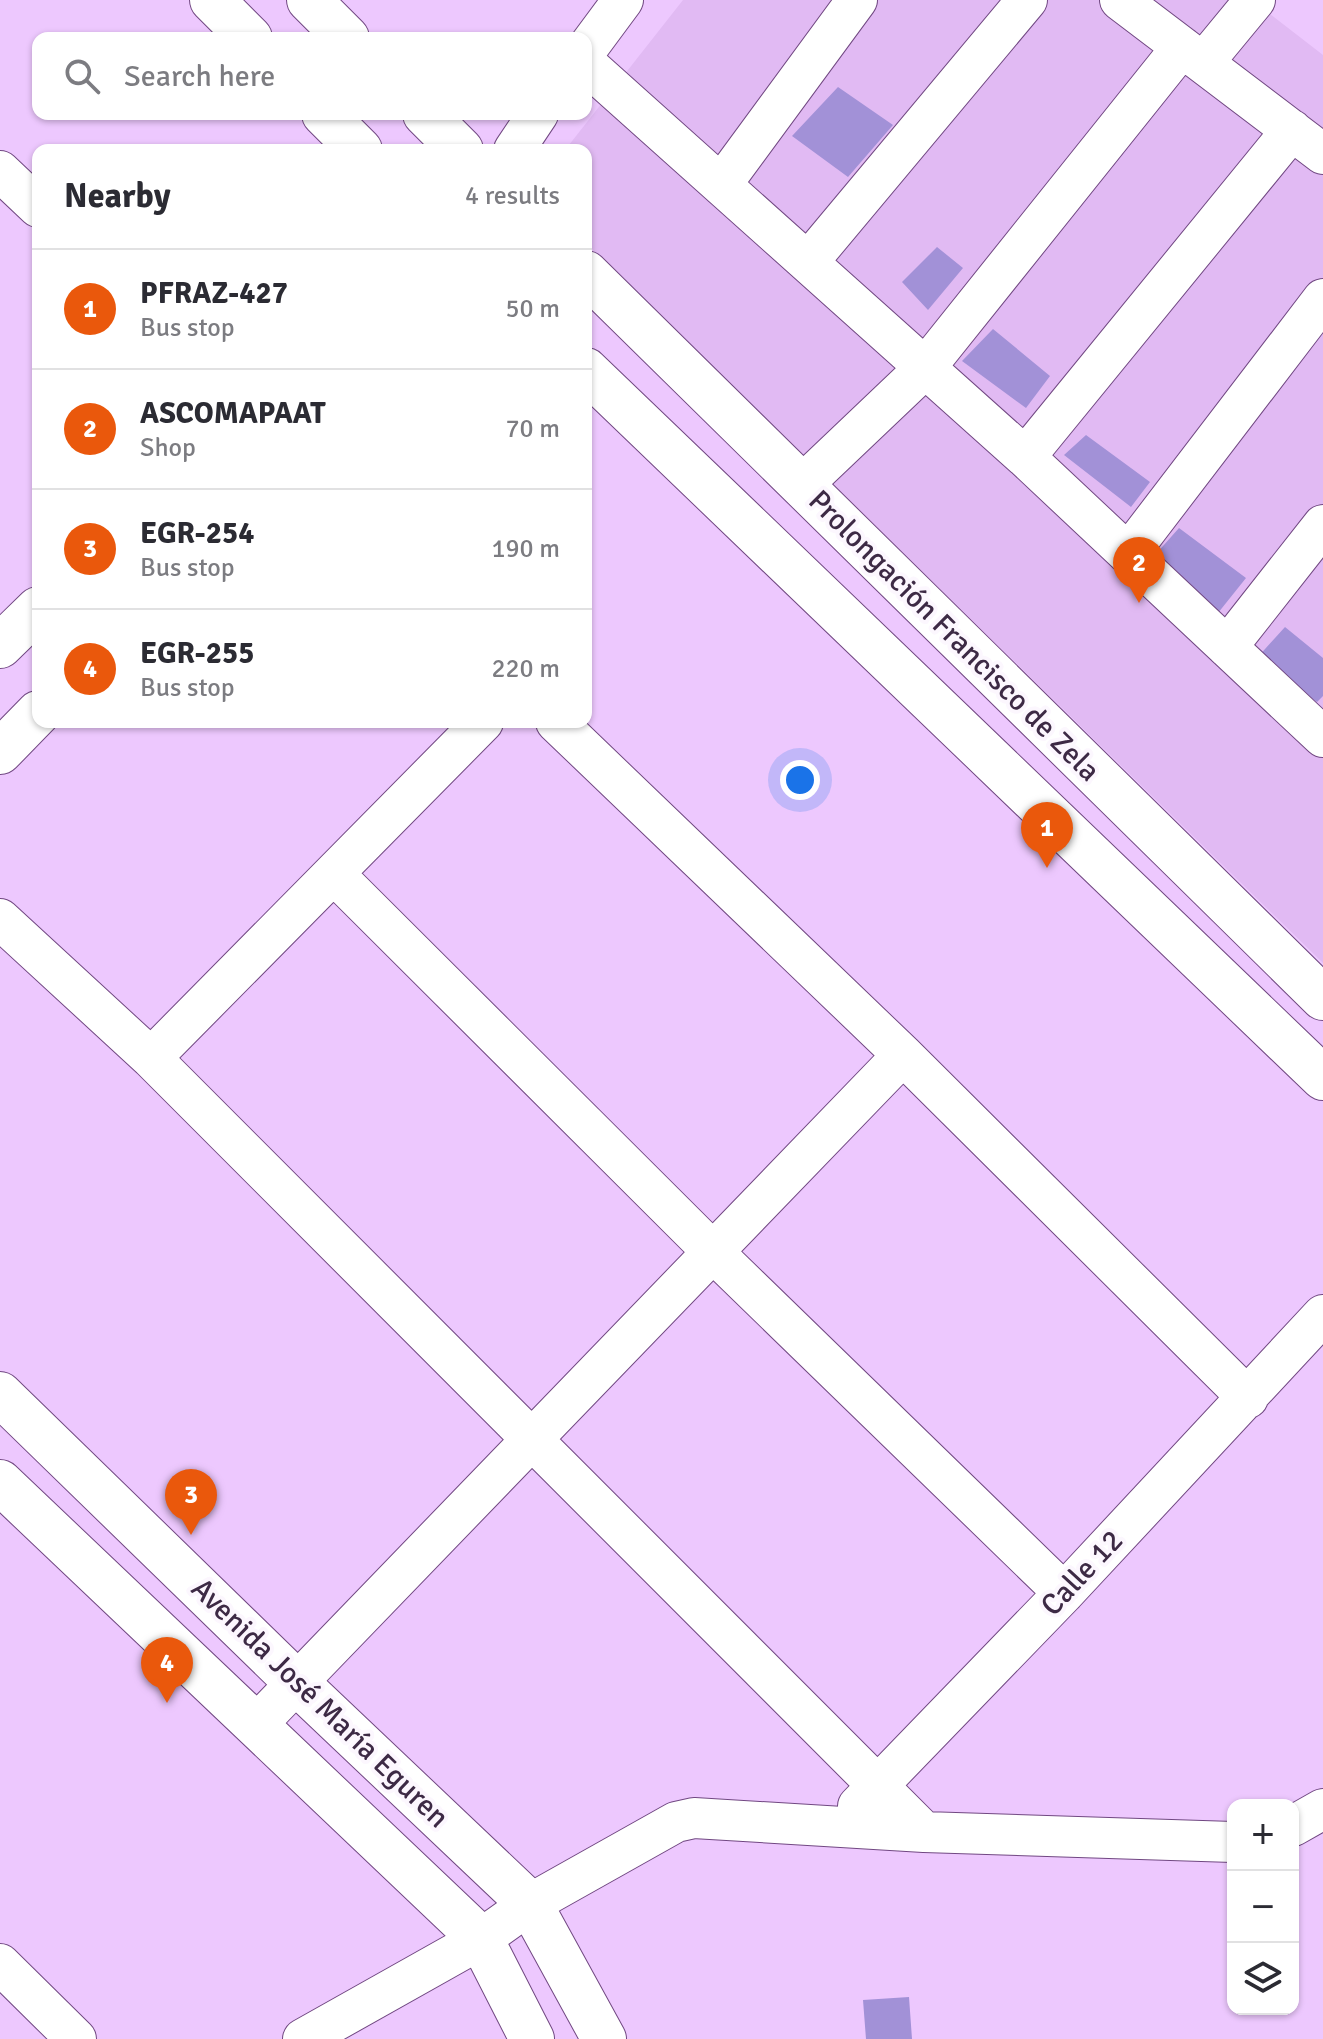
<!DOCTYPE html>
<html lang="en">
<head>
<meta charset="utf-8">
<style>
	:root { --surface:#fff; --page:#f7f7f7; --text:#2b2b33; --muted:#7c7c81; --line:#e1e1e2; --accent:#ea580c }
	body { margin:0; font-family:Signika,sans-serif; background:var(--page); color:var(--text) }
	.controls { position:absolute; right:24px; bottom:24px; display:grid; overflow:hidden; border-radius:16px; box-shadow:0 2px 6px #0004 }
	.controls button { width:72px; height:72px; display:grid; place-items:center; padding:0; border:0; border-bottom:2px solid var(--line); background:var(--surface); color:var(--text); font:40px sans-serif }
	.you { position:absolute; left:800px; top:780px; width:28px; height:28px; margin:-20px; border:6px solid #fff; border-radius:50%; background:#1a73e8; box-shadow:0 0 0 12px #1a73e833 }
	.badge { display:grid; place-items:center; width:52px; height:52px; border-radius:50%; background:var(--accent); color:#fff; font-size:26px; font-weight:700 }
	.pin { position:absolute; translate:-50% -66px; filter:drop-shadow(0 2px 4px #0008) }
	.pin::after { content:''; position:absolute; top:42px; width:28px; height:24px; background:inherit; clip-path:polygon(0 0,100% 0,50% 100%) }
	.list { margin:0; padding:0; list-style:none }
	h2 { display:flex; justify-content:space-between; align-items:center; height:104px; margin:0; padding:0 32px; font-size:34px }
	h2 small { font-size:26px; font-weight:400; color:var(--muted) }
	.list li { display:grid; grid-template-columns:52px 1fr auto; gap:24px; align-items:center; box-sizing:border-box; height:120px; padding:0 32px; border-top:2px solid var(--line) }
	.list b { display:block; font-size:30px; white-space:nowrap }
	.list p { margin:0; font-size:26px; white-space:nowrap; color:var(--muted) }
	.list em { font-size:26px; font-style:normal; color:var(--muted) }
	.icon { flex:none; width:44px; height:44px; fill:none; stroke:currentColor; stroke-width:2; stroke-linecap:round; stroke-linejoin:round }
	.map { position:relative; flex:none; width:1323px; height:2039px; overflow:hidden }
	.search { position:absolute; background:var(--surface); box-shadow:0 2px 6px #0004; left:32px; top:32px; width:560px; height:88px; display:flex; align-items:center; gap:20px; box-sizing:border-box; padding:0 28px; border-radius:16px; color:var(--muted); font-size:30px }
	.panel { position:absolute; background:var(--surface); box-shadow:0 2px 6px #0004; left:32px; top:144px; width:560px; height:584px; border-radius:16px }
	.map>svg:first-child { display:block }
</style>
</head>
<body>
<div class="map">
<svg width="1323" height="2039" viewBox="0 0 1323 2039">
	<rect width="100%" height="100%" fill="#edc8fe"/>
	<!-- built -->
	<path fill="#e1baf3" d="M683 0H1252L1323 55V963L586 243V150H565Z"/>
	<!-- building -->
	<path fill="#a291d7" d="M838 87 893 125 848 177 792 136Z
		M937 247 963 268 928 310 902 282Z
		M993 329 1050 376 1026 408 962 361Z
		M1086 435 1150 482 1131 507 1064 455Z
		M1179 528 1246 578 1218 613 1155 555Z
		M1285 627 1323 658V696L1317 702 1256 659Z
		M909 1997 912 2039H866L863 2000Z"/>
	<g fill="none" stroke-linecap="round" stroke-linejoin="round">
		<!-- minor casing -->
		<g stroke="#714882" stroke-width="42">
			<path id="minor" d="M1120 0 1323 154
				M586 50 623 0
				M1203 63 1255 0
				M586 64 1025 457 1323 737
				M514 150 538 114
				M0 171 38 207
				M721 185 857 0
				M808 262 1027 0
				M1025 457 1292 130
				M802 485 925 368 1182 47
				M1128 554 1323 299
				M1227 647 1323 525
				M556 722 903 1055 1248 1398
				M335 875 713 1252 1064 1593
				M0 919 151 1058 924 1832
				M151 1058 483 722
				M255 1726 903 1055
				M858 1806 1064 1593 1323 1315
				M1293 1826 1323 1809
				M0 1964 76 2039
				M303 2039 481 1939 530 1904 676 1822 694 1818 924 1832 1233 1842"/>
		</g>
		<!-- tertiary casing -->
		<g stroke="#714882" stroke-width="46">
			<path id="tertiary" d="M212 0 250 38
				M309 0 347 38
				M324 114 360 150
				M425 114 461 150
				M586 273 1323 998
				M586 370 1323 1078
				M0 646 38 609
				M0 752 38 713"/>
		</g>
		<!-- secondary casing -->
		<g stroke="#714882" stroke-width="46">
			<path id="secondary" d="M0 1394 298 1684 530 1904 604 2039
				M0 1482 481 1939 532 2039"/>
		</g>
		<!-- minor -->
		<use href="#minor" stroke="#fff" stroke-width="40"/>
		<!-- tertiary -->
		<use href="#tertiary" stroke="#fff" stroke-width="44"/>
		<!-- secondary -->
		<use href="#secondary" stroke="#fff" stroke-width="44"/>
	</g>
	<g text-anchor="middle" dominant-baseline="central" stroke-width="8" stroke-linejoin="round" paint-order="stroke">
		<!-- street labels -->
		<g font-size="30" fill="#3d2a45" stroke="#fcf7fe">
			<text transform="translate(954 636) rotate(45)">Prolongación Francisco de Zela</text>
			<text transform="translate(1082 1573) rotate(-47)">Calle 12</text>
			<text transform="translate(320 1703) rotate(44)">Avenida José María Eguren</text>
		</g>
	</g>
</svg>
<div class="controls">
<button>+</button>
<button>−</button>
<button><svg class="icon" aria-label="layers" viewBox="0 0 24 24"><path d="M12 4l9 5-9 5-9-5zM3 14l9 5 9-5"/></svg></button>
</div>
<div class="you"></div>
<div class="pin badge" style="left:1047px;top:868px">1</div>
<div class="pin badge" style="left:1139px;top:603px">2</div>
<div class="pin badge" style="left:191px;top:1535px">3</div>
<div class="pin badge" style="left:167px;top:1703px">4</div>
<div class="search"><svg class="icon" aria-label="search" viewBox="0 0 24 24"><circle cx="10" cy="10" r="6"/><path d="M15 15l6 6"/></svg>Search here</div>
<section class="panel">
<h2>Nearby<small>4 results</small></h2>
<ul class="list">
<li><span class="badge">1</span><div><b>PFRAZ-427</b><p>Bus stop</p></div><em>50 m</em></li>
<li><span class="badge">2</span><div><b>ASCOMAPAAT</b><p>Shop</p></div><em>70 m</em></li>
<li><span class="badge">3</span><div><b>EGR-254</b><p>Bus stop</p></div><em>190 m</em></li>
<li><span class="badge">4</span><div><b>EGR-255</b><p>Bus stop</p></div><em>220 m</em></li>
</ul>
</section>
</div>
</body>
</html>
